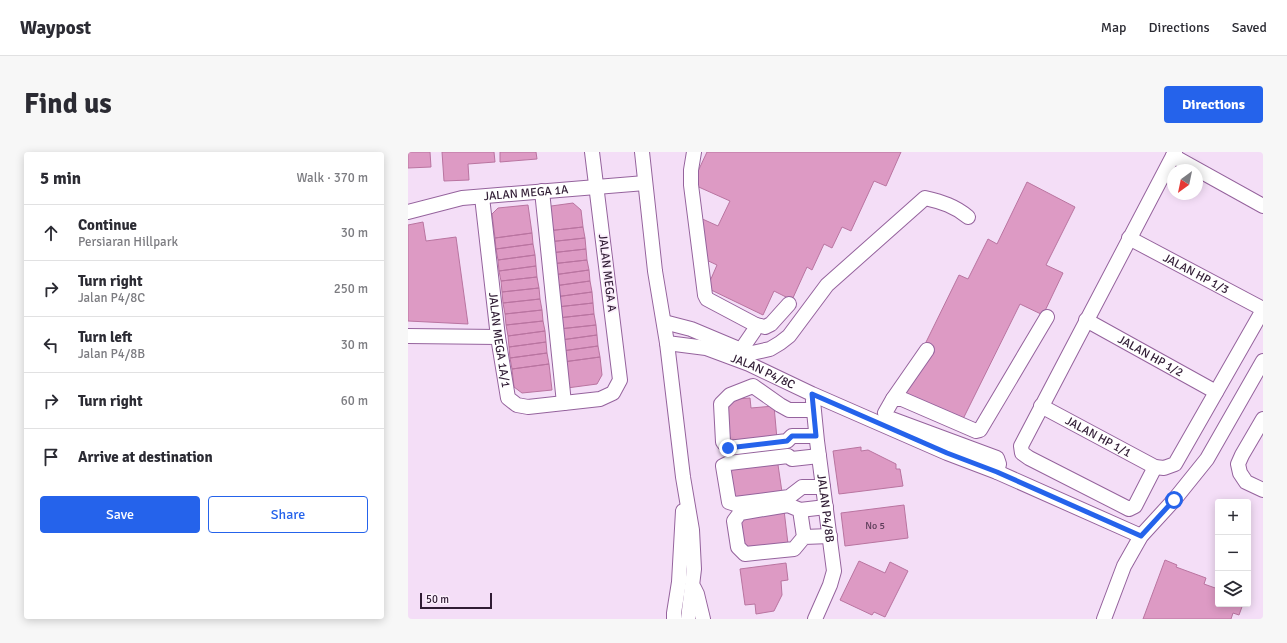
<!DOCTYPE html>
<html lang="en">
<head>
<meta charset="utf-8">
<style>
	:root { --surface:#fff; --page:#f7f7f7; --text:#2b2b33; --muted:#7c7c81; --line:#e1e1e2; --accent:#2563eb }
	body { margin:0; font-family:Signika,sans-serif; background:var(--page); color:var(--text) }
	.controls { position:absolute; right:12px; bottom:12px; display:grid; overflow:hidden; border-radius:4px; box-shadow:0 2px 10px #0003 }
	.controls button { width:36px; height:36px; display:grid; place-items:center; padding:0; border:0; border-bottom:1px solid var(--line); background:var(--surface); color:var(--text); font:20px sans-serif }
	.compass { position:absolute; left:759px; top:12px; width:36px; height:36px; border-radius:50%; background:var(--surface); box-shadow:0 2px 10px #0003; rotate:213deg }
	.scale { position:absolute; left:12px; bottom:10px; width:72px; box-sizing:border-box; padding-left:4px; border:2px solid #301c34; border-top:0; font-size:11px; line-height:14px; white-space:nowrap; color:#301c34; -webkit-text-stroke:3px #fbeffc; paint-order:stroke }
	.stop { position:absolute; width:12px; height:12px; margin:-9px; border:3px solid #2563eb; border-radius:50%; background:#fff }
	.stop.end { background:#2563eb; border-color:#fff; box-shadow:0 1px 4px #0008 }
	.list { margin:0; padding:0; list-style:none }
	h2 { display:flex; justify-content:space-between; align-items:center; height:52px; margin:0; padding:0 16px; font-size:17px }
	h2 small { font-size:13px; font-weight:400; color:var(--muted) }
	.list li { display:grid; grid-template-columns:26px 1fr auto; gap:12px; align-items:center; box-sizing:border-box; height:56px; padding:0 16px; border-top:1px solid var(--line) }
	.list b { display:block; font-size:15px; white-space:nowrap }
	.list p { margin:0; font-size:13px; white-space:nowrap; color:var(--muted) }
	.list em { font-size:13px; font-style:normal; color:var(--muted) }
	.actions { display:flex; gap:8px; padding:12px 16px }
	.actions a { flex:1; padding:9px 0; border:1px solid var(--accent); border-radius:4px; text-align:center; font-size:14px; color:var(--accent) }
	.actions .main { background:var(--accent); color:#fff }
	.icon { flex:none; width:22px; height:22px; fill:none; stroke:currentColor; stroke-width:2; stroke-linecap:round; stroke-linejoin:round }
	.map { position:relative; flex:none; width:855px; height:467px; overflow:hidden; border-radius:4px }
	header { display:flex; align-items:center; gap:24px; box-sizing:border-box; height:56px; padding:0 20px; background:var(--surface); border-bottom:1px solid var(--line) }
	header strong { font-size:19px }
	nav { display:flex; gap:22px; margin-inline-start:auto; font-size:14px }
	.intro { display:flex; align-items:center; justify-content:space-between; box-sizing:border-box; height:96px; padding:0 24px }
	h1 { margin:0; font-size:28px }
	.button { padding:10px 18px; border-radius:4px; background:var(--accent); color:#fff; font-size:14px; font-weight:700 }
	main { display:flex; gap:24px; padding:0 24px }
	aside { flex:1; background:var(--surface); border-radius:4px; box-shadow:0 2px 10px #0003 }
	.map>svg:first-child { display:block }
</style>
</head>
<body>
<header>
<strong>Waypost</strong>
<nav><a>Map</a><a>Directions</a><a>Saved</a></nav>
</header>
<div class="intro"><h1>Find us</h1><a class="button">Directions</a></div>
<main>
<aside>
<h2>5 min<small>Walk · 370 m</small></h2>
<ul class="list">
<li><svg class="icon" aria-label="ahead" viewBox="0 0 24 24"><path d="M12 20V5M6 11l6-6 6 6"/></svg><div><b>Continue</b><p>Persiaran Hillpark</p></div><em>30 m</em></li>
<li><svg class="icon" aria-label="right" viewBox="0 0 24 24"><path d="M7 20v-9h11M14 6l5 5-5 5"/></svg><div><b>Turn right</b><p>Jalan P4/8C</p></div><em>250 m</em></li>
<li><svg class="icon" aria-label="left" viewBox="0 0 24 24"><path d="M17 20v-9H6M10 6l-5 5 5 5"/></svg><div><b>Turn left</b><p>Jalan P4/8B</p></div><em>30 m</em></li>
<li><svg class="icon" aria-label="right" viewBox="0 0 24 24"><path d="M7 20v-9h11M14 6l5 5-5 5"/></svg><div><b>Turn right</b></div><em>60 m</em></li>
<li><svg class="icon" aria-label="arrive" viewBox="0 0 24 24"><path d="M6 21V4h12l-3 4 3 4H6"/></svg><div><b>Arrive at destination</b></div></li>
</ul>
<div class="actions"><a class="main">Save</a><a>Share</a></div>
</aside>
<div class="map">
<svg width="855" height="467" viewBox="0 0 855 467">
	<rect width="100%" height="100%" fill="#f4def7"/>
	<!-- building -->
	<path fill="#dd9ac4" stroke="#b974a0" d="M0 0H22L23 15 0 16Z
		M34 0H86L87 10 60 12 61 28 36 29Z
		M92 0H128L129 7 92 10Z
		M299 0H493L478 34 466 29 443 79 434 75 424 96 416 92 404 118 399 115 384 148 366 139 355 163 299 136 309 113 294 106 290 65 310 74 322 49 284 32Z
		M619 30 667 55 638 113 655 121 635 163 612 152 554 269 494 239 551 123 560 127 580 87 589 92Z
		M165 51 173 58 175 75 139 79 136 55Z
		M120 53 124 81 87 86 84 62 90 56Z
		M15 70 18 89 48 85 60 172 0 169V73Z
		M175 75 177 86 140 90 139 79Z
		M124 81 125 92 88 97 87 86Z
		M177 86 178 97 142 101 140 90Z
		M125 92 127 103 90 108 88 97Z
		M178 97 179 108 143 112 142 101Z
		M127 103 128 114 91 119 90 108Z
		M179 108 181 118 145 123 143 112Z
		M128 114 129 125 93 129 91 119Z
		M181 118 182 129 146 134 145 123Z
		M129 125 131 136 94 140 93 129Z
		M182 129 184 140 147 145 146 134Z
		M131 136 132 147 95 151 94 140Z
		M184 140 185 151 149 155 147 145Z
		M132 147 134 158 97 162 95 151Z
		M185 151 186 162 150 166 149 155Z
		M134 158 135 169 98 173 97 162Z
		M186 162 188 173 151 177 150 166Z
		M135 169 137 179 100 184 98 173Z
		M188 173 189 183 153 188 151 177Z
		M137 179 138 190 101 195 100 184Z
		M189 183 190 194 154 199 153 188Z
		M138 190 139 201 102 206 101 195Z
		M190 194 192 205 155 210 154 199Z
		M139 201 141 212 104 217 102 206Z
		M192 205 194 223 189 232 159 236 155 210Z
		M141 212 144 238 114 241 106 235 104 217Z
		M342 246 343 256 366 254 369 287 318 291 315 248Z
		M453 295V299L460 298 488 312V317H492L495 334 431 342 425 299Z
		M369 306 374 340 325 346 321 312Z
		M496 353 500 386 437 394 433 361Z
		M376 358 380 392 330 397 326 363Z
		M757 408 769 413 768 415 798 426 796 432 810 437V452H835L831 463 825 461 823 467H735Z
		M451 409 477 421 482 410 500 419 477 465 466 460 464 463 432 448Z
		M378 411 380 428 373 429 374 443 366 459 348 462 347 452 337 453 332 417Z"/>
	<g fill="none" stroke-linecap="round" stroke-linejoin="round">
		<!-- minor casing -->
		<g stroke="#95639d" stroke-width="16">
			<g id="minor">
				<path d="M234 0 247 119 259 191 275 325 284 378 286 417 280 467"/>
				<path d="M286 0 283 18V33L297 143 299 147 348 173 346 179 333 198"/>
				<path d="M765 4 855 54"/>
				<path d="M134 39 156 251"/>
				<path id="s1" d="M74 45 90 185 100 246 109 253 120 255 192 247 205 241 212 228 184 0"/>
				<path id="s2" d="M0 60 54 46 237 31"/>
				<path id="s3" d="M721 86 855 157"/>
				<path id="s4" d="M678 168 808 240"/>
				<path d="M256 170 283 177 333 198 344 201 362 197 372 191 381 184 419 133 517 46C534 50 547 54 560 65"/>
				<path d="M348 173 357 175 363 172 381 152"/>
				<path d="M0 184 90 185"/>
				<path id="s5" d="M259 191 298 196 341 212 404 242 539 301 589 320 733 384"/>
				<path d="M485 247 519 198"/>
				<path id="s6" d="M405 249 409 289 426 419 422 433 407 467"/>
				<path id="s7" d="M633 254 747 315 756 316 767 312 855 158"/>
				<path d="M405 258H381L372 253 345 234 322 243 313 252 315 290 320 296 379 289 384 284H408"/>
				<path d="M855 267 834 303 830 312 832 321 838 330 855 338"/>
				<path d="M411 304 384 307 380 304 321 311 315 314 321 350 327 352 381 345 394 335H415"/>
				<path d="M747 315 727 354 721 357 621 306 614 301 613 294 767 0"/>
				<path d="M589 320 591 312 589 306 481 266 477 261 485 247H494L568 279 572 278 639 165"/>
				<path d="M392 358 418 355"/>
				<path d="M396 385 392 358 380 353 332 361 326 369 330 395 337 402 386 397 396 385 422 384"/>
				<path d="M286 436 289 442 295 467"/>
				<path d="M266 467V461L271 430 275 359"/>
				<path d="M696 467 716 414 733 384 766 348 799 307 855 209"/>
			</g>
		</g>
		<!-- minor -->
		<use href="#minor" stroke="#fff" stroke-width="14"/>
	</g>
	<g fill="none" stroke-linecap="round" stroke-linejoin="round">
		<!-- route -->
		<path stroke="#2563eb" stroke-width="5" d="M320 296 379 289 384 284H408L404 242 539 301 589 320 733 384 766 348"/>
	</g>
	<g text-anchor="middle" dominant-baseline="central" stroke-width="3.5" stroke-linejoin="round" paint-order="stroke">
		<!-- number labels -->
		<g font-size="10" fill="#5b3c58">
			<text x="467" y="374">No 5</text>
		</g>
		<!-- street labels -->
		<g font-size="12" fill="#301c34" stroke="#fbeffc">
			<text stroke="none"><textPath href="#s2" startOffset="120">JALAN MEGA 1A</textPath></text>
			<text transform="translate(199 121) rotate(83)">JALAN MEGA A</text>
			<text stroke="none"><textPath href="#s3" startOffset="76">JALAN HP 1/3</textPath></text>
			<text stroke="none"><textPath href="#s1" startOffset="144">JALAN MEGA 1A/1</textPath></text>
			<text stroke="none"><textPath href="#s4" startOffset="74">JALAN HP 1/2</textPath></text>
			<text stroke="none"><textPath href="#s5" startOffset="101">JALAN P4/8C</textPath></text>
			<text stroke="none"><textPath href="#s7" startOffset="65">JALAN HP 1/1</textPath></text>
			<text stroke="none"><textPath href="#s6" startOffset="108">JALAN P4/8B</textPath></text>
		</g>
	</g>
</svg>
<div class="controls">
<button>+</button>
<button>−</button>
<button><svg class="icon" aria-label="layers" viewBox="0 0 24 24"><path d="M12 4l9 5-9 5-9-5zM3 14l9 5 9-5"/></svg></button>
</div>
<svg class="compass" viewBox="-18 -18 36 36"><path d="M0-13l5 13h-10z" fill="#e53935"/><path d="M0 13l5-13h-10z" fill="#7c7c81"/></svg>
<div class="scale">50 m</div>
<div class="stop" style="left:766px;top:348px"></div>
<div class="stop end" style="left:320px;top:296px"></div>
</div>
</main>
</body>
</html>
